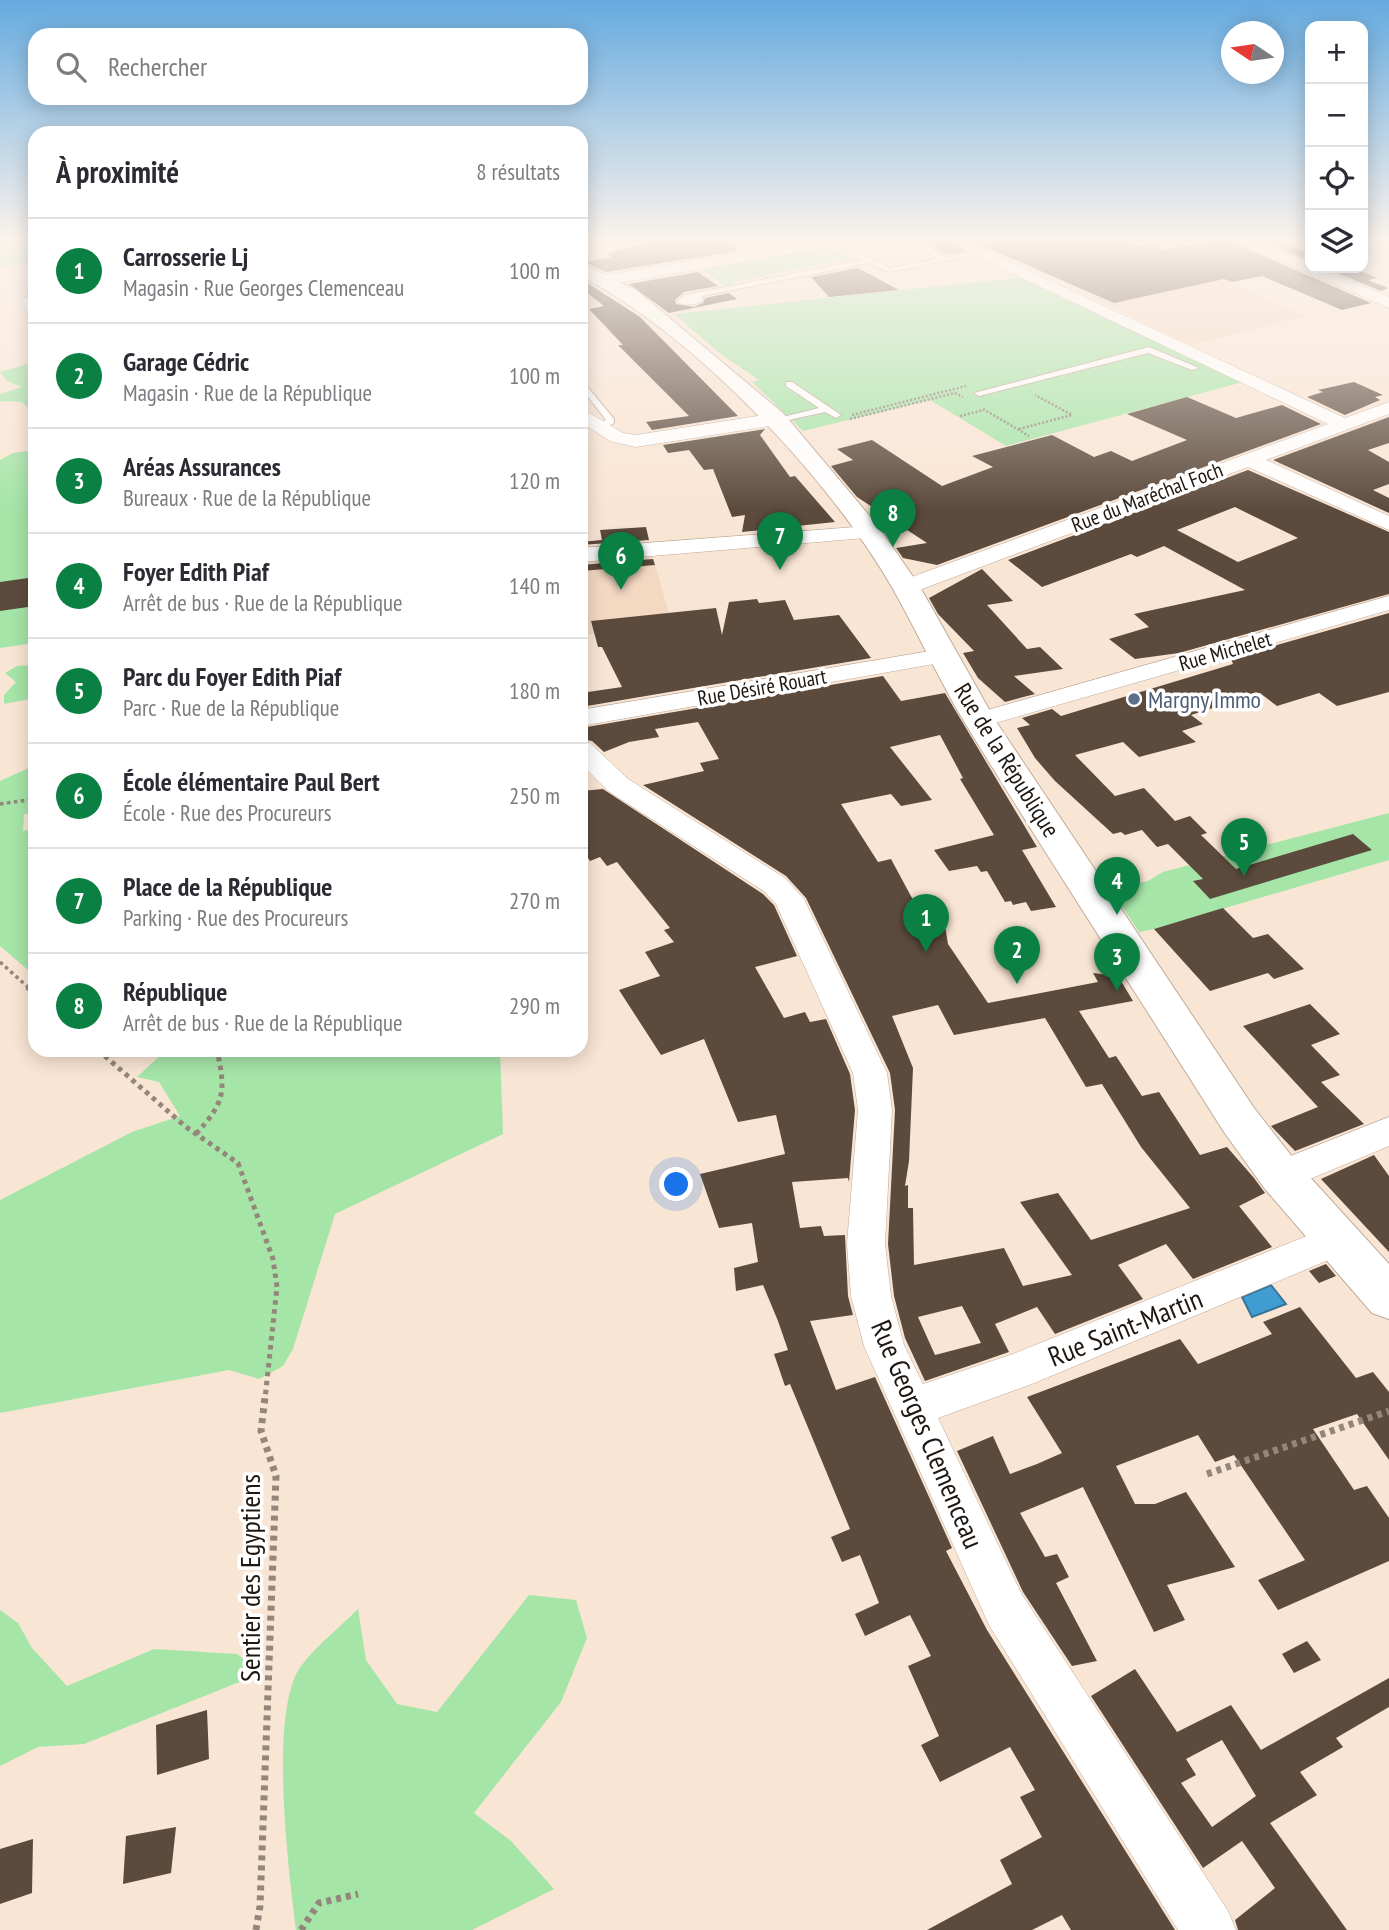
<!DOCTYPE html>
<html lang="fr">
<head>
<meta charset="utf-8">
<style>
	:root { --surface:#fff; --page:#f7f7f7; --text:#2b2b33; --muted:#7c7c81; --line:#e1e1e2; --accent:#0b8043 }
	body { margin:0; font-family:"PT Sans Narrow",sans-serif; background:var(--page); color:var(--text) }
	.controls { position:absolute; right:21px; top:21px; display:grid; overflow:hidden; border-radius:14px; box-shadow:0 4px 18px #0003 }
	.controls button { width:63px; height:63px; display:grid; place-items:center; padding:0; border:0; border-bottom:2px solid var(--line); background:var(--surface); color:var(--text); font:35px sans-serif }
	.compass { position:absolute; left:1221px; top:21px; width:63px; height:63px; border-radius:50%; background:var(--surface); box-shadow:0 4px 18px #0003; rotate:283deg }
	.you { position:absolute; left:677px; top:1185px; width:24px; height:24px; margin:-18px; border:5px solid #fff; border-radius:50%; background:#1a73e8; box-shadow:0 0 0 10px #1a73e833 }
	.badge { display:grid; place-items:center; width:46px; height:46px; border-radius:50%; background:var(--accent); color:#fff; font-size:23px; font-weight:700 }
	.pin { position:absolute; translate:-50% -58px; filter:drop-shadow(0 2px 4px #0008) }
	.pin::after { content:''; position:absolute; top:37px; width:24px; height:21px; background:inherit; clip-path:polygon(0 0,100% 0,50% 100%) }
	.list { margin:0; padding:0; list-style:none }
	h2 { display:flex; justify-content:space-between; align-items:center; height:91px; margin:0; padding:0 28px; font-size:30px }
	h2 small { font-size:23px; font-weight:400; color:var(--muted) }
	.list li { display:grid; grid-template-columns:46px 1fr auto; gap:21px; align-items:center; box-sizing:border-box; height:105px; padding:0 28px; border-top:2px solid var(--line) }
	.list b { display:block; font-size:26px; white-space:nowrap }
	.list p { margin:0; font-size:23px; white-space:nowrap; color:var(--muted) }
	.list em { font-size:23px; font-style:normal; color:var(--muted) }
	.icon { flex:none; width:38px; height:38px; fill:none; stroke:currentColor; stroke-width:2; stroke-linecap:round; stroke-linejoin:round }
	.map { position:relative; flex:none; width:1389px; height:1930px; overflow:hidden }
	.search { position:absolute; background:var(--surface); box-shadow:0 4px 18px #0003; left:28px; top:28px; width:560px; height:77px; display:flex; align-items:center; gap:18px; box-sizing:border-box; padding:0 24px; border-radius:21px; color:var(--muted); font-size:26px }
	.panel { position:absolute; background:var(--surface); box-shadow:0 4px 18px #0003; left:28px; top:126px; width:560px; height:931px; border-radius:21px }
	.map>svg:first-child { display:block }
</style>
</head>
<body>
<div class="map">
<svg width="1389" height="1930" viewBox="0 0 1389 1930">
	<rect width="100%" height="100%" fill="#f9e5d4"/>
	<!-- built -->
	<path fill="#f3d8c2" d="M977 239H1137L1305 316 1191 345 1060 281 1105 271Z
		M652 554 669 614 661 628 581 635V560Z"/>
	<!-- green -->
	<path fill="#a5e5a8" d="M0 239H35V263L0 267Z
		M826 247 858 261 844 260 732 282 734 285 726 286 700 268Z
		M1024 277 1243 382 1006 446 930 400 803 431 752 382 759 380 722 355 674 314Z
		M27 364 35 365V415L22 402 0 401V394L22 387 7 381 0 372Z
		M35 450V643L0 648V460L13 453Z
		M35 665V698L4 704V695L16 682 5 673 17 666Z
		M35 765V814H24L23 831 35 829V976L0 946V781Z
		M1389 813V860L1154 929 1139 932 1110 888 1148 881 1163 872Z
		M166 1050H500L503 1134 335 1214 293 1349 283 1366 259 1379 229 1370 0 1413V1200L132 1132 180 1116 159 1082 137 1077Z
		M529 1595 576 1600 587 1638 561 1702 474 1813 511 1841 554 1889 472 1930H296C289 1873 268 1711 301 1666 317 1645 340 1627 358 1609L366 1660 397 1704 437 1712Z
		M0 1610 18 1623 32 1648 67 1686 154 1649 237 1654 249 1663 247 1679 84 1744 38 1747 0 1766Z"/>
	<!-- water -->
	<path fill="#419cd2" stroke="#367498" stroke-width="2" d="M1271 1285 1286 1304 1252 1317 1242 1297Z"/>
	<!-- building -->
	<path fill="#5c4b3d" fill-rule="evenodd" d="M661 239H735L736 251 606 272 585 262 612 257 607 254Z
		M918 239H949L967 251 946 254Z
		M967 239H1122L1137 246 1150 244 1162 250 1225 239 1371 303 1342 310 1262 276 1232 282 1224 279 1114 303Z
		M1259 239H1270L1310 253V261Z
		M858 268 899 290 829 297 811 277Z
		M1325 268H1354L1377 278 1368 280 1388 288 1381 291Z
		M698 272 718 286 684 292 675 300 676 304 694 307 703 303 705 298 729 293 737 299 669 313 629 284Z
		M581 279 640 317 738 416 652 430 646 422 689 416 618 345H623L589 309 604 306 581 288Z
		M1354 382 1383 395 1375 397 1380 400 1345 415 1307 397 1323 392 1318 390Z
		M1187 397 1236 418 1282 405 1321 424 937 565 903 558 896 548 927 543 857 497 831 466 853 460 837 449 872 440 942 486 993 467 972 456 1052 435 1094 457 1111 451 1132 461 1187 440 1127 414Z
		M1389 417V443L1368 450 1389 462V484L1373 490 1389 498V513L1273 460Z
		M765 429 760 435 790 477 795 476 835 522 742 532 745 515 732 517 713 469 704 470 689 450 668 453 663 445Z
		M1248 470 1389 532V594L1179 653 1135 659 1109 639 1149 627 1134 614 1245 590 1164 546 1137 557 1131 554 1042 587 1008 560ZM1235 507 1247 513 1298 538 1238 562 1177 530Z
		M646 527 649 540 581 545V542L602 540 600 530Z
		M653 559 655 565 581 571V565Z
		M982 569 1013 601 987 605 1027 649 1040 647 1063 669 1014 676 1035 694 1005 702 978 678 963 653 974 651 938 614 929 598Z
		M35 577V606L0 611V582Z
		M757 599 759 603 785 600 794 620 839 615 871 658 581 707V693L622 687 602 647H598L591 621 716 608 722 635 729 602Z
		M1389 613V692L1337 706 1319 693 1277 706 1260 693 1191 715 1203 724 1182 731 1196 742 1139 757 1123 742 1075 755 1115 796 1144 788 1175 821 1190 816 1207 833 1201 835 1236 869 1353 834 1372 850 1210 899 1193 881 1203 879 1168 844 1157 847 1142 830 1125 835 1121 832 1113 834 1055 781 1035 758 1017 728 1030 725 1022 718 1052 709 1061 716 1233 664 1231 658Z
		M883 676 901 701 945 693 1037 847 1022 850 1056 907 1031 911 1026 902 1013 905 1011 901 1005 902 987 871 981 872 977 866 949 871 934 850 994 835 960 779 963 778 940 735 890 747 932 800 901 806 891 794 841 804 878 862 891 859 927 926H945L948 944 988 1003 1098 982 1093 973 1118 976 1133 1001 1079 1011 1109 1058 1116 1056 1142 1096 1159 1092 1200 1155 1227 1147 1254 1178 1265 1193 1239 1206 1272 1247 1193 1279 1166 1244 1118 1265 1143 1299 1055 1334 1037 1307 995 1324 1009 1352 925 1381 905 1338 894 1296 888 1244 895 1110 890 1073 806 898 786 876 643 785 704 771 700 763 719 759 698 722 655 729 659 737 629 742 604 752 592 741 581 739V728ZM938 1005 954 1035 1045 1018 1086 1087 1102 1084 1141 1147 1190 1208 1091 1240 1058 1193 1020 1202 1072 1275 1023 1286 1004 1248 914 1265 913 1208H908V1185L905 1186 909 1161 913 1068 892 1016ZM962 1306 981 1343 935 1355 918 1317Z
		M603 789 763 894 774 905 797 956 755 967 784 1018 805 1012 810 1022 826 1019 850 1074 855 1110 849 1182 848 1178 792 1182 800 1228 821 1226 824 1236 845 1235 848 1296 853 1315 810 1321 836 1390 875 1377 952 1548 946 1551 987 1630 1175 1930H1071L1062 1915 1032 1930H927L1012 1884 1000 1860 1042 1837 1020 1797 1035 1790 1010 1747 940 1782 921 1745 939 1736 908 1666 931 1656 910 1615 865 1636 855 1614 879 1603 860 1555 842 1562 831 1537 850 1529 790 1384 785 1386 774 1354 788 1350 778 1321 763 1285 736 1291 734 1268 758 1262 752 1223 719 1228 700 1174 785 1154 776 1115 738 1122 704 1039 661 1055 619 990 660 976 645 952 674 942 664 930 670 928 617 862 607 866 600 857 590 861 581 848V791Z
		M1223 908 1253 938 1268 934 1304 969 1274 979 1268 973 1210 991 1154 929Z
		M1310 1004 1340 1034 1311 1045 1340 1075 1321 1082 1364 1124 1295 1151 1271 1126 1318 1107 1243 1026Z
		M1374 1155 1389 1176V1252L1321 1179Z
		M1326 1264 1336 1276 1319 1283 1309 1271Z
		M1300 1307 1356 1378 1373 1372 1389 1392V1460L1357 1414 1313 1429 1354 1490 1367 1486 1389 1518V1561L1278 1610 1258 1580 1305 1560 1234 1455 1215 1462 1198 1435 1116 1466 1135 1504H1155L1186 1492 1235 1567 1167 1585 1185 1620 1154 1632 1083 1487 1020 1513 1045 1557 1057 1554 1069 1577 1056 1583 1097 1661 1072 1666 1023 1592 957 1451 993 1436 1010 1474 1037 1464 1062 1453 1027 1397 1180 1339 1198 1364 1272 1334 1263 1322Z
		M1307 1641 1321 1660 1294 1673 1282 1654Z
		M1135 1669 1177 1732 1231 1705 1261 1750 1389 1678V1707L1336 1738 1343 1747 1300 1772 1317 1795 1270 1823 1347 1930H1238L1235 1920 1275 1888 1242 1841 1203 1868 1091 1696ZM1222 1740 1256 1796 1212 1827 1181 1783 1196 1775 1186 1759Z
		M207 1710 209 1759 157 1775 156 1725Z
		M176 1827 171 1873 123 1884 126 1836Z
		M33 1839 32 1893 0 1904V1849Z"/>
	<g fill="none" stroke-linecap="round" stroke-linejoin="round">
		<!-- service casing -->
		<g stroke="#beab9b" stroke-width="2">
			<path id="service" d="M903 239H912L946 257 974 252 952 239H961L985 253 889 272 869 263 702 296V301C697 305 682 306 677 302L685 295 863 260 830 244 833 240 890 268 938 259Z
				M1149 347 1199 368 1192 370 1148 353 979 396 974 393Z
				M581 379 614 419V423L605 428H599V424L606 420 581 388Z
				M786 382H792L841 415 836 418 825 412 775 423V419L819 408 786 386Z"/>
		</g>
		<!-- minor casing -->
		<g stroke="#beab9b" stroke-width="1">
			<path id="minor" d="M628 239H659L581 257V249Z
				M823 239H858L851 243 606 285 598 280 606 275Z
				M1232 239H1252L1310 264V268H1319L1389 297V308Z
				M981 249 1345 418 1389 402V414L1266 460 1389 516V530L1248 467 914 592H898L895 587 898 582 1328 424 976 256V250Z
				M35 292V317L29 315 22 300Z
				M581 408 623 433 636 435 776 413 785 419 776 425 636 447 610 441 581 422Z
				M869 526 877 527 880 532 877 537 581 562V548Z
				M1389 596V610L988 725H970L966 720 970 715Z
				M942 649 951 651 954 656 951 661 581 726V710Z
				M581 741 590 743 628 779 785 878 804 899 887 1073 892 1110 885 1244 891 1296 904 1345 923 1384 1013 1354 1324 1229 1337 1224 1350 1229 1356 1240 1350 1251 1032 1384 938 1418 1021 1593 1228 1911 1236 1930H1178L989 1625 864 1346 851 1296 847 1244 858 1110 853 1073 776 904 765 892 608 791 581 764Z
				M1389 1117V1146L1281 1191 1268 1187 1263 1176 1268 1165Z"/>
		</g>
		<!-- tertiary casing -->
		<g stroke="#beab9b" stroke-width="2">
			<path id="tertiary" d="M581 263 636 290 784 414 878 526 920 587 995 720 1254 1108 1297 1163 1389 1264V1319L1372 1313 1265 1189 1224 1132C1138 996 1049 860 965 723 939 680 918 633 893 589 829 477 695 336 581 276Z"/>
		</g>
		<!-- path-far3 -->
		<path stroke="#94867a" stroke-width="2.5" stroke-dasharray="2 2" stroke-linecap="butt" d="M869 242 884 239
			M983 409 1029 436
			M852 415 966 386
			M960 416 984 410
			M850 419 955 393 963 397
			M1019 429 1072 415 1035 395"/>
		<!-- path-far2 -->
		<path stroke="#94867a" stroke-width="3.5" stroke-dasharray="3.5 3.5" stroke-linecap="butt" d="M0 804 35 799
			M0 962 29 988"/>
		<!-- path-far1 -->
		<path stroke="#94867a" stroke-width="5" stroke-dasharray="4.5 4.5" stroke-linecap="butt" d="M27 987 35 994
			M98 1050 186 1127 238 1163 273 1259 277 1287 265 1399
			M196 1134C225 1102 226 1092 217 1050"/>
		<!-- path -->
		<path stroke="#94867a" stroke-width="7" stroke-dasharray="5 5" stroke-linecap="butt" d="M1207 1474 1389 1411
			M256 1930 260 1906 276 1476 261 1431 265 1397
			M301 1930 319 1903 358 1894"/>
		<!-- service -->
		<use href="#service" fill="#fff" fill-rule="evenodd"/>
		<!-- minor -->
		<use href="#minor" fill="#fff" fill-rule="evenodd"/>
		<!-- tertiary -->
		<use href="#tertiary" fill="#fff" fill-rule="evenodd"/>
	</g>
	<!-- sky -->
	<linearGradient id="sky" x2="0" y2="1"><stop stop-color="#65aadf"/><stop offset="0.47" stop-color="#fcf3ec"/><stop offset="1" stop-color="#fcf3ec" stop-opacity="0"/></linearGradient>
	<rect width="1389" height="510" fill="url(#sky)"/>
	<!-- markers -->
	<circle fill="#5c6f8a" stroke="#fff" stroke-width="2.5" cx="1134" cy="699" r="7"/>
	<g text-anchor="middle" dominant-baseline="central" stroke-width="7" stroke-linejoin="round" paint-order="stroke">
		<!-- far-street labels -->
		<g font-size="21" fill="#1e1711" stroke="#fff">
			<text transform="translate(1147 497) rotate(-21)">Rue du Maréchal Foch</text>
			<text transform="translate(1225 651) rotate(-16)">Rue Michelet</text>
			<text transform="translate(762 687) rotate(-10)">Rue Désiré Rouart</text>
		</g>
		<!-- service labels -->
		<g font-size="24" fill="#4e5e75" stroke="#fff" text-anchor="start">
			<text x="1148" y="699">Margny Immo</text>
		</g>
		<!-- street labels -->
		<g font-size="24" fill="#1e1711" stroke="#fff">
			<text transform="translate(1007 760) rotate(58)">Rue de la République</text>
		</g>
		<!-- near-street labels -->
		<g font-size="28" fill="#1e1711" stroke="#fff">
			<text transform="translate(1125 1327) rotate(-22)">Rue Saint-Martin</text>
			<text transform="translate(928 1434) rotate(67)">Rue Georges Clemenceau</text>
			<text transform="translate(249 1578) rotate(-90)">Sentier des Egyptiens</text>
		</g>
	</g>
</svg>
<div class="controls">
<button>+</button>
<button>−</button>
<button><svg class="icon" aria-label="locate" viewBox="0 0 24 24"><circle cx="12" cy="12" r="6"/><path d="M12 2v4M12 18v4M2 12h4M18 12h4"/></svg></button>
<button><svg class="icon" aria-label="layers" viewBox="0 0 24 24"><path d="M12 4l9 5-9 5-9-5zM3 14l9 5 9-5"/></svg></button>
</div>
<svg class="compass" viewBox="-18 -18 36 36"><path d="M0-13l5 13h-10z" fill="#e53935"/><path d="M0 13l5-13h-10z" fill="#7c7c81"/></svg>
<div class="you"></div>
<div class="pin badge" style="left:926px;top:952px">1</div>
<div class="pin badge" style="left:1017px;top:984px">2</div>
<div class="pin badge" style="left:1117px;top:991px">3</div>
<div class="pin badge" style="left:1117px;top:915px">4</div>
<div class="pin badge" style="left:1244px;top:876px">5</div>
<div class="pin badge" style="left:621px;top:590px">6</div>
<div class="pin badge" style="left:780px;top:570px">7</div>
<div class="pin badge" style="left:893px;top:547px">8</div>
<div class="search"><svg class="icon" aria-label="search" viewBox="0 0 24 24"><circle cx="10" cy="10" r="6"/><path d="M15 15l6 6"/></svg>Rechercher</div>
<section class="panel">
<h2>À proximité<small>8 résultats</small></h2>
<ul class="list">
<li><span class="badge">1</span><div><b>Carrosserie Lj</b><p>Magasin · Rue Georges Clemenceau</p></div><em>100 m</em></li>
<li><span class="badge">2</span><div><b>Garage Cédric</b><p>Magasin · Rue de la République</p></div><em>100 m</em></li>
<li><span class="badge">3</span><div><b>Aréas Assurances</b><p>Bureaux · Rue de la République</p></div><em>120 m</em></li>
<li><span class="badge">4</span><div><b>Foyer Edith Piaf</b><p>Arrêt de bus · Rue de la République</p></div><em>140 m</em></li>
<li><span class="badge">5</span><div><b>Parc du Foyer Edith Piaf</b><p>Parc · Rue de la République</p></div><em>180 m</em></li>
<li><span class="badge">6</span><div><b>École élémentaire Paul Bert</b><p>École · Rue des Procureurs</p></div><em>250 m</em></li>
<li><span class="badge">7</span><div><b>Place de la République</b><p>Parking · Rue des Procureurs</p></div><em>270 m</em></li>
<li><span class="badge">8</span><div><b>République</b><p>Arrêt de bus · Rue de la République</p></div><em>290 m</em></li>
</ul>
</section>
</div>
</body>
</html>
